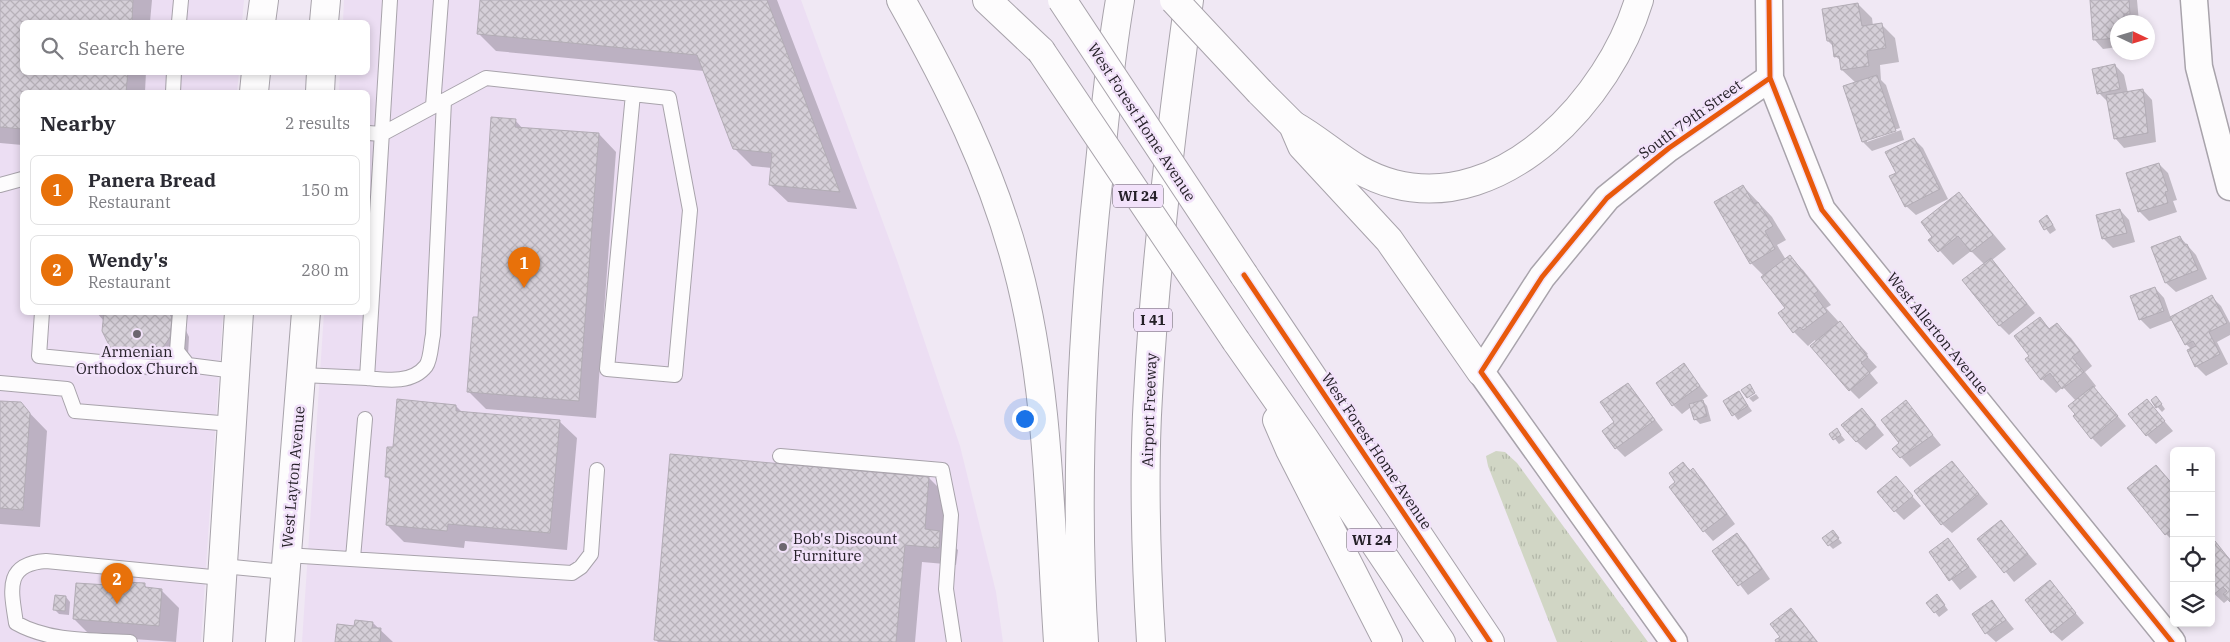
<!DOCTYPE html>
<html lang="en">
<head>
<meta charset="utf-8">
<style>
	:root { --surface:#fff; --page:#f7f7f7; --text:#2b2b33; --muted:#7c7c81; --line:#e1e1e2; --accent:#0b8043 }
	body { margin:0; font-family:"IBM Plex Serif",serif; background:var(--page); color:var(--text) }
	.controls { position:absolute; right:15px; bottom:15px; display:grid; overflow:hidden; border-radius:8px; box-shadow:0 2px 8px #0003 }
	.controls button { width:45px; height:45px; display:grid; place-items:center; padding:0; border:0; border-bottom:1px solid var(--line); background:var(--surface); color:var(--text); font:25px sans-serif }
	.compass { position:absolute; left:2110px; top:15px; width:45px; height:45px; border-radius:50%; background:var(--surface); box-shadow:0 2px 8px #0003; rotate:94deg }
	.you { position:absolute; left:1024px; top:418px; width:18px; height:18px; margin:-12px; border:4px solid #fff; border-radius:50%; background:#1a73e8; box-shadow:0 0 0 8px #1a73e833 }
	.badge { display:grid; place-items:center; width:32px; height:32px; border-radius:50%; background:var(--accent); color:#fff; font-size:16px; font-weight:700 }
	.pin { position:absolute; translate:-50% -41px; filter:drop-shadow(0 1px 2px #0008) }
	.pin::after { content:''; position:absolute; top:26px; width:18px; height:15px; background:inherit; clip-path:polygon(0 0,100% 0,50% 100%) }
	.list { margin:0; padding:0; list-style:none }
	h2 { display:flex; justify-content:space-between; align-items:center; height:65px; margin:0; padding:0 20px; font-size:21px }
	h2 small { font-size:16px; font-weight:400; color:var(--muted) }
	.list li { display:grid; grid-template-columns:32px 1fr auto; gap:15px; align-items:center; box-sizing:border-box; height:70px; margin:0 10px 10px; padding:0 10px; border:1px solid var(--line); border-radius:8px }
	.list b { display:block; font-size:19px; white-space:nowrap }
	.list p { margin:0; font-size:16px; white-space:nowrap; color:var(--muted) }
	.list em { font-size:16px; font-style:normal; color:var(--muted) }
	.icon { flex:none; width:28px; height:28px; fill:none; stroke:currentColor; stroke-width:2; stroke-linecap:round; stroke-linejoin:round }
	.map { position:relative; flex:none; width:2230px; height:642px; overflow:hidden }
	.search { position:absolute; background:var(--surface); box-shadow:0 2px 8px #0003; left:20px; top:20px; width:350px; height:55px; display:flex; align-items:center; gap:12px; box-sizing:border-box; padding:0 18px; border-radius:8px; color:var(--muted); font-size:19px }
	.panel { position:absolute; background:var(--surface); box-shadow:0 2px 8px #0003; left:20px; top:90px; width:350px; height:225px; border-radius:8px }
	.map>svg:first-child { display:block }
</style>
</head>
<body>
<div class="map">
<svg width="2230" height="642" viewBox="0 0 2230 642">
	<defs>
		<pattern id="grass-tufts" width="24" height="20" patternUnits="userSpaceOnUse" patternTransform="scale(1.25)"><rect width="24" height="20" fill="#d1d6c5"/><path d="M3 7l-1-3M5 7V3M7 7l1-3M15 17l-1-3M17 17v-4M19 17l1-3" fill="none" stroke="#b3b7a9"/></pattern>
		<pattern id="building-cross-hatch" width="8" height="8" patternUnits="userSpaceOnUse" patternTransform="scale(1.25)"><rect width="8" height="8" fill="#d5cfd8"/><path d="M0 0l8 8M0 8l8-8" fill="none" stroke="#b7b1b9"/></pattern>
	</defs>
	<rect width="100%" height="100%" fill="#f0e8f4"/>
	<!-- built -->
	<path fill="#ecdef3" d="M0 0H244L242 22H22V72L239 73 237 92H22V312L223 313 201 642H0Z
		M344 0H801L898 263 960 446 996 592 1003 642H302L324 313 368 312V92H339L340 73 368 72V22H343Z"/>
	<!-- grass -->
	<path fill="url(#grass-tufts)" d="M1496 451 1505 452 1517 463 1648 642H1557L1488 466 1486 456Z"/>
	<!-- shadow -->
	<path fill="#0003" d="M0 0H152L150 22H22V72H146L145 92H22V145L0 143Z
		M482 0H777L857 209 788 202 770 185 772 168 752 166 734 148 704 71 496 51 478 33Z
		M2091 0H2137L2139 22H2118V47L2103 49 2094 39Z
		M1858 4 1872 18 1873 26 1881 24 1895 38 1899 62 1880 65 1881 80 1886 85 1900 128 1867 139V142L1901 130 1904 140 1872 151 1863 142 1845 87 1856 83 1842 70 1841 61 1835 56 1834 47 1828 41Z
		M2115 65 2124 75 2128 93 2143 90 2152 100 2156 142 2124 148 2115 138 2109 103 2099 93Z
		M515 120 523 129 599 134 616 152 596 418 486 409 469 392 479 318Z
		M1914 139 1923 148 1948 199 1916 215 1906 206 1897 173Z
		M2159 164 2168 173 2177 200 2173 201 2177 212 2149 221 2140 212 2128 174Z
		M1743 186 1772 217 1786 240 1777 245 1786 260 1790 257 1803 270 1831 305 1826 308 1868 354 1866 355 1877 367 1870 373 1878 383 1859 399 1850 390 1816 342 1815 340 1808 346 1794 332 1787 308 1764 276 1751 263Z
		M1959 193 2006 249 1992 260 2035 313 2009 335 1999 325 1984 264 1971 251 1953 265 1930 240Z
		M2120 210 2129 220 2135 242 2113 248 2103 238Z
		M2040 221H2051L2056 230 2050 234Z
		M2180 237 2196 255 2207 279 2176 292 2166 283 2153 248Z
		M2155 288 2164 298 2171 318 2212 297 2221 306 2230 323V335L2217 342 2228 364 2206 376 2196 366 2188 351 2191 349 2186 344 2173 320 2150 329 2140 319Z
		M96 312H172L182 322 189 337 188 355 178 369 162 376 144 375 111 347 104 321Z
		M2039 318 2051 330 2057 325 2071 338 2092 366 2085 372 2096 386 2094 388 2126 426 2101 447 2092 438 2077 414 2076 401 2063 387 2056 393 2042 379 2031 356Z
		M1684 365 1708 396 1702 400 1707 406 1711 421 1700 424 1696 420 1691 407 1682 414 1673 405Z
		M1628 384 1663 430 1625 457 1616 448Z
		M1739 393 1752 411 1738 420 1725 402Z
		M1756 394 1759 398 1753 402 1749 398Z
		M2147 401 2173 431 2156 444 2147 435Z
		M2152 401 2160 402 2165 409 2162 412Z
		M0 402 20 403 47 431 40 527 0 524Z
		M1906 402 1941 445 1910 467 1901 457Z
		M456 406 462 412 559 421 577 438 567 550 465 541 464 548 404 542 387 525 391 481 386 476 394 448Z
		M1871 419 1884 435 1866 450 1856 441Z
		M1837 430 1845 440 1839 444 1831 434Z
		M1952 462 1988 504 1952 533 1942 524Z
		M1683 464 1702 479 1735 524 1713 541 1704 531 1677 482Z
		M2156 466 2174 486V542L2166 534Z
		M929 478 946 495 943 535 958 550 956 565 922 562 915 642H658L655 639Z
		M1896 478 1921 506 1904 520 1895 511Z
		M2001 522 2037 564 2014 582 1979 539Z
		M1833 532 1842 543 1833 549 1829 545Z
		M1737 534 1746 544 1770 579 1748 595 1714 551Z
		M1948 540 1977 577 1960 590 1930 553Z
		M2215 543 2230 559V600L2229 599 2224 603 2211 591Z
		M2049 582 2084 623 2062 641 2052 632Z
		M144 585 149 589 161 590 179 608 176 642 91 636 74 619 125 588Z
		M66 597 70 602 69 615 59 614 55 610Z
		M1941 600 1948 610 1939 617 1935 612Z
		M1992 602 2014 629 1996 642 1986 633 1973 615Z
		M1790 609 1800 619 1818 642H1778Z
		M373 623 393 642H336L355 627Z"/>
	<!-- building -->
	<path fill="url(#building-cross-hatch)" stroke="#b2acb5" d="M0 0H133L132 22H22V72H128L126 92H22V129L0 127Z
		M480 0H767L840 192 769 185 772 153 733 149 697 55 477 34Z
		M2090 0H2129L2130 14H2124L2125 22H2118V38L2093 40Z
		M1858 3 1862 26 1882 23 1886 48 1867 51 1869 66 1841 70 1839 56 1834 57 1832 41H1827L1822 9Z
		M2115 64 2120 89 2097 94 2092 69Z
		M1877 75 1896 131 1862 142 1843 86Z
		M2143 89 2148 133 2114 139 2106 95Z
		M491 117 516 119 515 127 599 133 579 401 467 392 473 317H478Z
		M1914 138 1940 189 1905 207 1889 176 1896 173 1885 152Z
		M2159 163 2168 191 2165 192 2168 203 2138 212 2126 173Z
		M1743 185 1754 204 1758 202 1773 226 1765 231 1775 249 1750 264 1714 202Z
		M1959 192 1993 235 1971 252 1958 236 1938 252 1928 240 1932 237 1921 222Z
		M2120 209 2127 233 2102 239 2096 215Z
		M2047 215 2053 225 2044 230 2039 221Z
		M2180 236 2184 245 2187 244 2198 270 2165 283 2151 247Z
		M1790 255 1818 291 1814 294 1827 312 1803 330 1800 327 1793 333 1778 313 1785 308 1761 277Z
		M1991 258 2027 304 1999 326 1962 280Z
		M2155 287 2164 311 2139 320 2130 296Z
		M2212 295 2227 323 2209 332 2220 354 2195 367 2187 350 2196 346 2193 341 2185 345 2170 317Z
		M169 312 172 318 170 337 160 352 144 359 125 358 110 347 102 331 104 312Z
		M2040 317 2049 329 2057 323 2080 351 2072 357 2084 372 2062 389 2050 373 2041 380 2025 359 2029 356 2014 336Z
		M1840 321 1868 357 1861 363 1870 373 1849 391 1810 346Z
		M1684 363 1700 386 1672 406 1656 383Z
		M1628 383 1655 420 1615 449 1602 431 1614 422 1600 402Z
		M1750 384 1755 393 1747 398 1741 390Z
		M2093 386 2118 416 2091 439 2073 416 2075 414 2068 406Z
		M1739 391 1748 406 1732 416 1723 401Z
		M2156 396 2162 404 2156 408 2151 400Z
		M397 399 456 405V411L560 420 550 533 448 524 447 531 386 525 390 477H385L387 447H393Z
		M2147 399 2165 421 2146 436 2128 414Z
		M1703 400 1707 416 1694 420 1689 404Z
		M1906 400 1933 435 1900 458 1892 449 1899 443 1881 420Z
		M0 401 21 402 30 413 23 510 0 508Z
		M1862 408 1876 425 1856 442 1841 425Z
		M1837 428 1841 435 1833 440 1829 434Z
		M670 454 929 477 925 529 940 531 939 548 905 545 896 642H679L654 640Z
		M1952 461 1979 494 1941 525 1914 491Z
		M1683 462 1690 471 1693 468 1727 514 1703 532 1669 487 1675 482 1669 473Z
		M2156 465 2174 486V528L2165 535 2127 488Z
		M1896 476 1913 496 1894 512 1877 492Z
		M2001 520 2028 554 2004 573 1977 539Z
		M1833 530 1839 538 1828 546 1822 538Z
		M1737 533 1762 569 1738 586 1712 551Z
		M1948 538 1969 567 1949 581 1929 552Z
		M2215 541 2230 560V602L2223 594 2227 591 2223 587 2213 595 2211 592V544Z
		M2050 580 2076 613 2051 633 2025 600Z
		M125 582 145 583V587L162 589 159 626 73 619 76 583 124 586Z
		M1937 594 1945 605 1934 613 1926 603Z
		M55 595 66 596 65 611 53 610Z
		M1992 600 2006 620 1985 634 1972 614Z
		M1791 608 1817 642H1776L1775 640 1780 637 1770 624Z
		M355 620 373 622 372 628H381L380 642H335L337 624 354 626Z"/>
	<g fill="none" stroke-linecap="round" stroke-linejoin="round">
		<!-- service casing -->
		<g stroke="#a8a3ab" stroke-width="16">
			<path id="service" d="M179 22 181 0
				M173 92 174 72
				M433 106 441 0
				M368 133 382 134 486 78 669 98 690 210 675 375 607 369 633 94
				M0 185 22 179
				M42 312 39 356 151 367 188 365
				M180 312 177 351 188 365 235 371
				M302 375 367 378 390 0
				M367 378C386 380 412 384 426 366 431 359 431 343 433 335L444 101
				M0 383 67 389 75 411 232 424
				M780 456 942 470 951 515 946 589 954 642
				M286 555 572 573 581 567 591 554 597 470
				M353 558 365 419
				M223 566 285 572
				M130 642C91 640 50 642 16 623 11 590 4 564 46 561L222 578"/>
		</g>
		<!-- minor casing -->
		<g stroke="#a8a3ab" stroke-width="29">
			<path id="minor" d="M1769 0 1770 78 1822 210 2172 642
				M2194 0 2199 67 2230 187
				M1674 642 1481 372 1542 277 1607 198 1669 148 1770 78"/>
		</g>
		<!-- secondary casing -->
		<g stroke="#a8a3ab" stroke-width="30">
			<path id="secondary" d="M261 22 264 0
				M324 22 326 0
				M254 92 256 72
				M320 92 321 72
				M218 642 239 312
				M280 642 306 312"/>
		</g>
		<!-- primary casing -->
		<g stroke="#a8a3ab" stroke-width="30">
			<path id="primary" d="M987 0 1041 51
				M1260 92 1293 125 1302 146 1389 240 1481 372
				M1244 275 1490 642
				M1236 341 1304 438 1441 642
				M1277 420 1290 450 1388 642"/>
		</g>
		<!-- motorway casing -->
		<g stroke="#a8a3ab" stroke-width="30">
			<path id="motorway" d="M901 0C949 85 992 171 1017 266 1049 384 1050 521 1058 642
				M1293 125C1329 145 1351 173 1394 184 1505 213 1610 97 1639 0
				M1084 642C1074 486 1082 329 1099 173 1105 115 1110 57 1120 0
				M1151 642C1146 560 1143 477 1148 396 1155 263 1171 131 1189 0"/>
		</g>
		<!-- service -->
		<use href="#service" stroke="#fdfcfd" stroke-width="14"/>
		<!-- minor -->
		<use href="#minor" stroke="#fdfcfd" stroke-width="26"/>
		<!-- secondary -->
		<use href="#secondary" stroke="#fdfcfd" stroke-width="28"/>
		<!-- primary -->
		<use href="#primary" stroke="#fdfcfd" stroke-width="28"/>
		<!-- motorway -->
		<use href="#motorway" stroke="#fdfcfd" stroke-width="28"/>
		<!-- primary-bridge casing -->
		<g stroke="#a8a3ab" stroke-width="30" stroke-linecap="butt">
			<path id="primary-bridge" d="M1062 0 1244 275
				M1174 0 1260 92
				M1041 51 1236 341"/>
		</g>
		<!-- primary-bridge -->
		<use href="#primary-bridge" stroke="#fdfcfd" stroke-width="28"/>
		<!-- cycleway casing -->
		<g stroke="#f2e2fa" stroke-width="8">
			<path id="cycleway" d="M1769 0 1770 78 1822 210 2172 642
				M1244 275 1490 642
				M1674 642 1481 372 1542 277 1607 198 1669 148 1770 78"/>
		</g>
		<!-- cycleway -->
		<use href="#cycleway" stroke="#e8590c" stroke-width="5"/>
	</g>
	<!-- markers -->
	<g fill="#6c666f" stroke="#f2e2fa" stroke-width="2">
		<circle cx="137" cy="334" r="5"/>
		<circle cx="783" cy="547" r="5"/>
	</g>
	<g text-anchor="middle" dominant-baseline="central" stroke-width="5" stroke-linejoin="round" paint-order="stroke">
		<!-- shield labels -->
		<g fill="#f2e2fa" stroke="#625a67" stroke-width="1">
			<rect x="1113" y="184.5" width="50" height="23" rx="4"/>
			<rect x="1134" y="308.5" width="38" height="23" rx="4"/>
			<rect x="1347" y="528.5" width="50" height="23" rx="4"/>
		</g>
		<g font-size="14" font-weight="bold" fill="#252028">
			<text x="1138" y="196">WI 24</text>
			<text x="1153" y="320">I 41</text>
			<text x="1372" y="540">WI 24</text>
		</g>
		<!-- street labels -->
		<g font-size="15" fill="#252028" stroke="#f2e2fa">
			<text transform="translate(1690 119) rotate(-36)">South 79th Street</text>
			<text transform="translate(1142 122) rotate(57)">West Forest Home Avenue</text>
			<text transform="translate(1938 333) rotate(51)">West Allerton Avenue</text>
			<text transform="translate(1149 410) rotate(-88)">Airport Freeway</text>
			<text transform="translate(1377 451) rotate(56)">West Forest Home Avenue</text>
			<text transform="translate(293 477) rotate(-85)">West Layton Avenue</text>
		</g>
		<!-- poi labels -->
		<g font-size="15" fill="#252028" stroke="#f2e2fa">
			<text x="137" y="351">Armenian<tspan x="137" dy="17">Orthodox Church</tspan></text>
			<text x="793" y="538" text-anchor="start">Bob's Discount<tspan x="793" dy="17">Furniture</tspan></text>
		</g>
	</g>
</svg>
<div class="controls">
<button>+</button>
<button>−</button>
<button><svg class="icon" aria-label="locate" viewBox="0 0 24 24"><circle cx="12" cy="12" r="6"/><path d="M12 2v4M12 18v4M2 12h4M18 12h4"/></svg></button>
<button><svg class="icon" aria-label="layers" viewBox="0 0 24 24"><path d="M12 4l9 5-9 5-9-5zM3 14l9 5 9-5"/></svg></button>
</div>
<svg class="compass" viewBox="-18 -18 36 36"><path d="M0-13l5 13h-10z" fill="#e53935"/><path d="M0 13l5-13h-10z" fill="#7c7c81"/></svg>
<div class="you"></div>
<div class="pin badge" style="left:524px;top:288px;background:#e8710a">1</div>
<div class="pin badge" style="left:117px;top:604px;background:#e8710a">2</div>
<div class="search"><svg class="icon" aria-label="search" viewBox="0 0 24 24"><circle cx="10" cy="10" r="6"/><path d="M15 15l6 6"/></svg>Search here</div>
<section class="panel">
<h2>Nearby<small>2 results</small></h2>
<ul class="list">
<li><span class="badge" style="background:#e8710a">1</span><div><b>Panera Bread</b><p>Restaurant</p></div><em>150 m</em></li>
<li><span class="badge" style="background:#e8710a">2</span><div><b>Wendy's</b><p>Restaurant</p></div><em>280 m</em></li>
</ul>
</section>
</div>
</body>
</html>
